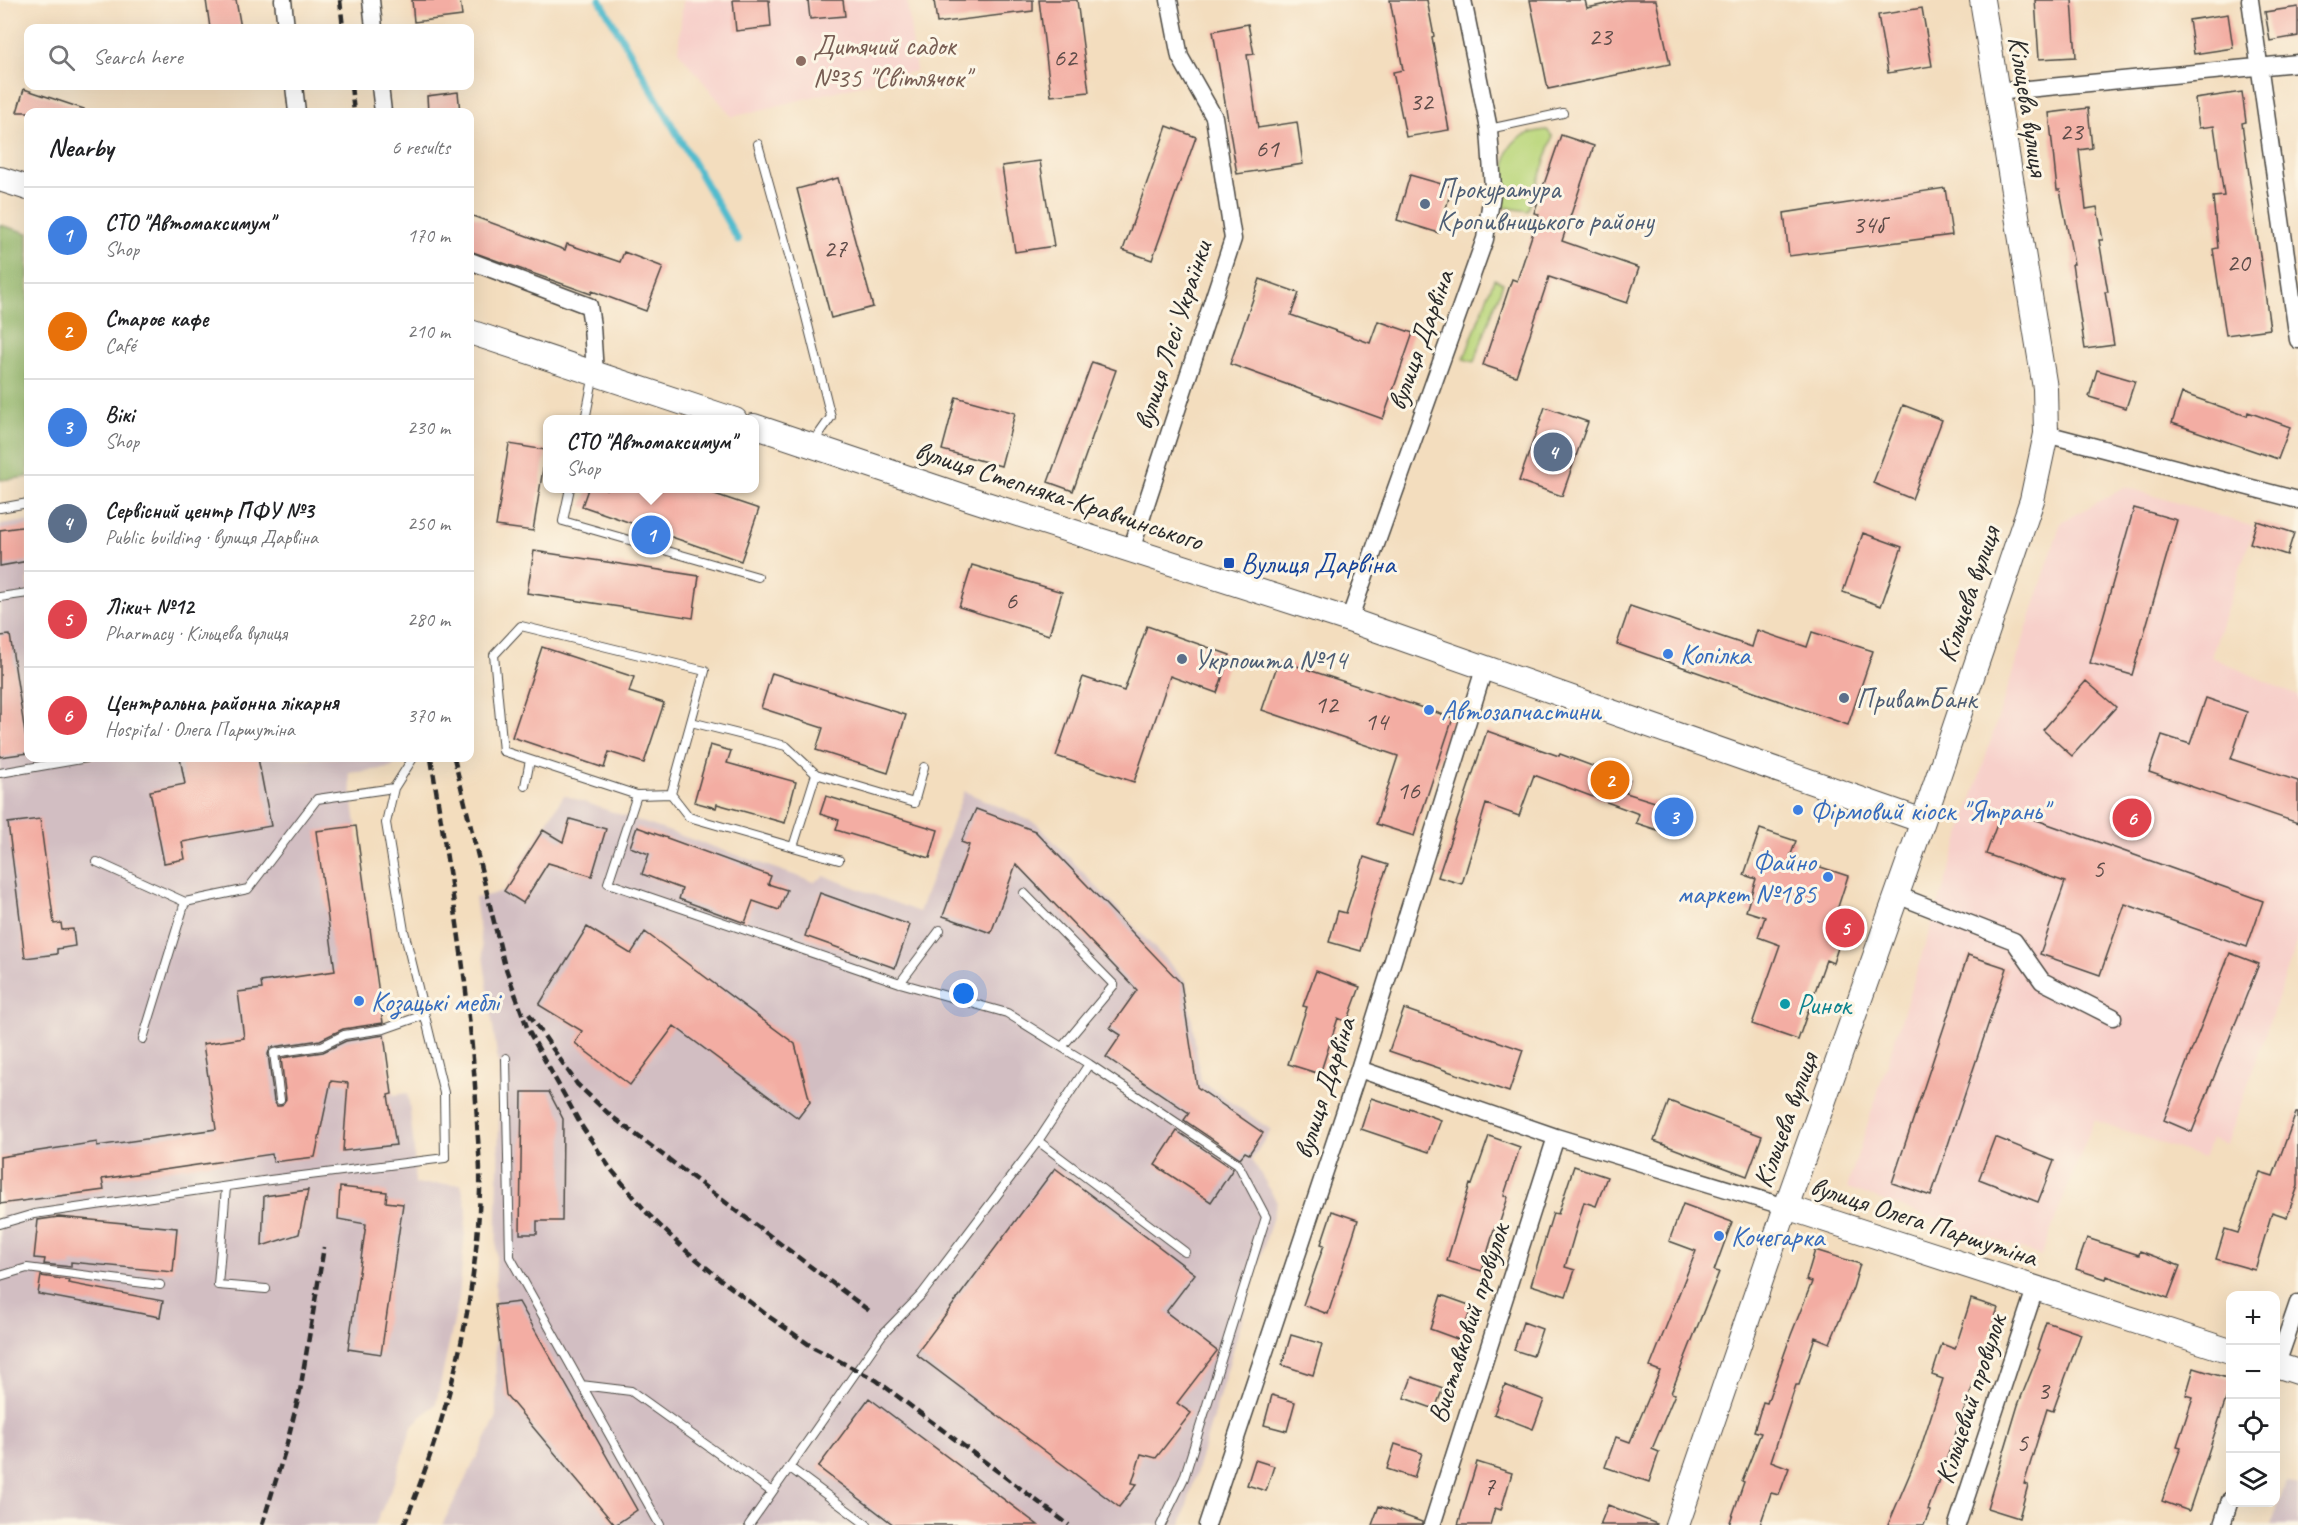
<!DOCTYPE html>
<html lang="en">
<head>
<meta charset="utf-8">
<style>
	:root { --surface:#fff; --page:#f2f2f2; --text:#202124; --muted:#757577; --line:#e0e0e0; --accent:#b5179e }
	body { margin:0; font-family:Caveat,sans-serif; background:var(--page); color:var(--text) }
	.controls { position:absolute; right:18px; bottom:18px; display:grid; overflow:hidden; border-radius:12px; box-shadow:0 6px 24px #0002 }
	.controls button { width:54px; height:54px; display:grid; place-items:center; padding:0; border:0; border-bottom:2px solid var(--line); background:var(--surface); color:var(--text); font:30px sans-serif }
	.you { position:absolute; left:964px; top:994px; width:21px; height:21px; margin:-15px; border:4px solid #fff; border-radius:50%; background:#1a73e8; box-shadow:0 0 0 9px #1a73e833 }
	.badge { display:grid; place-items:center; width:39px; height:39px; border-radius:50%; background:var(--accent); color:#fff; font-size:20px; font-weight:700 }
	.pin { position:absolute; translate:-50% -50%; border:3px solid #fff; box-shadow:0 2px 6px #0006 }
	.popup { position:absolute; left:543px; top:415px; width:216px; height:78px; box-sizing:border-box; display:grid; place-content:center; border-radius:12px; background:var(--surface); filter:drop-shadow(0 2px 4px #0005); font-size:20px; white-space:nowrap; color:var(--muted) }
	.popup b { font-size:22px; color:var(--text) }
	.popup::after { content:''; position:absolute; left:50%; top:100%; margin-left:-12px; border:12px solid transparent; border-top-color:var(--surface) }
	.list { margin:0; padding:0; list-style:none }
	h2 { display:flex; justify-content:space-between; align-items:center; height:78px; margin:0; padding:0 24px; font-size:26px }
	h2 small { font-size:20px; font-weight:400; color:var(--muted) }
	.list li { display:grid; grid-template-columns:39px 1fr auto; gap:18px; align-items:center; box-sizing:border-box; height:96px; padding:0 24px; border-top:2px solid var(--line) }
	.list b { display:block; font-size:22px; white-space:nowrap }
	.list p { margin:0; font-size:20px; white-space:nowrap; color:var(--muted) }
	.list em { font-size:20px; font-style:normal; color:var(--muted) }
	.icon { flex:none; width:33px; height:33px; fill:none; stroke:currentColor; stroke-width:2; stroke-linecap:round; stroke-linejoin:round }
	.map { position:relative; flex:none; width:2298px; height:1525px; overflow:hidden }
	.search { position:absolute; background:var(--surface); box-shadow:0 6px 24px #0002; left:24px; top:24px; width:450px; height:66px; display:flex; align-items:center; gap:15px; box-sizing:border-box; padding:0 21px; border-radius:12px; color:var(--muted); font-size:22px }
	.panel { position:absolute; background:var(--surface); box-shadow:0 6px 24px #0002; left:24px; top:108px; width:450px; height:654px; border-radius:12px }
	.map>svg:first-child { display:block }
</style>
</head>
<body>
<div class="map">
<svg width="2298" height="1525" viewBox="0 0 2298 1525">
	<rect width="100%" height="100%" fill="#fcf5e5"/>
	<filter id="ink" filterUnits="userSpaceOnUse"><feTurbulence type="fractalNoise" baseFrequency=".0167" numOctaves="2"/><feDisplacementMap in="SourceGraphic" scale="12" xChannelSelector="R" yChannelSelector="G"/><feConvolveMatrix kernelMatrix="1 2 1 2 8 2 1 2 1" color-interpolation-filters="sRGB"/></filter>
	<filter id="wash" filterUnits="userSpaceOnUse"><feTurbulence type="fractalNoise" baseFrequency=".008" numOctaves="4" result="noise"/><feDisplacementMap in="SourceGraphic" scale="24" xChannelSelector="R" yChannelSelector="G"/><feGaussianBlur stdDeviation="1.35" result="paint"/><feColorMatrix in="noise" values="0 0 0 0 0 0 0 0 0 0 0 0 0 0 0 0 0 1.4 0 .05"/><feComposite in="paint" operator="in"/></filter>
	<g filter="url(#wash)">
		<rect width="100%" height="100%" fill="#f3ddbe"/>
		<!-- built -->
		<path fill="#f7d0ca" d="M683 0H907L916 71 732 117 678 51Z
			M2126 487 2254 527 2211 657 2298 696V940L2227 1144 2211 1139 2204 1158 2094 1120 2041 1256 1847 1188 2061 522Z"/>
		<!-- industrial -->
		<path fill="#d2bec2" d="M28 521V758H401L391 768 349 773 393 1095 408 1093 414 1148 415 1184H461L467 1209 459 1298 436 1404 413 1424 393 1485 375 1525H0V525Z
			M964 791 1037 824 1186 981 1201 1081 1271 1130 1252 1159 1277 1202 1181 1525H442L496 1419 495 1305 500 1077 475 898 503 892 564 795 814 882 825 876 919 912Z
			M2286 1482 2298 1486V1525H2271Z"/>
		<!-- green -->
		<path fill="#bbd77d" stroke="#738154" stroke-width="1.5" d="M1547 130 1553 137 1528 211 1503 207C1508 166 1494 135 1547 130Z
			M1494 279 1503 283 1474 362 1464 359Z"/>
		<!-- forest -->
		<path fill="#94b86c" stroke="#60724c" stroke-width="1.5" d="M0 225 28 233V477L0 480Z"/>
		<g fill="none" stroke-linecap="round" stroke-linejoin="round">
			<!-- stream -->
			<path stroke="#51bbcd" stroke-width="7" d="M600 0 738 240"/>
		</g>
		<g id="blocks">
			<!-- building -->
			<path fill="#f3ada3" d="M206 0H236L241 28H210Z
				M412 0H460L462 16 414 22Z
				M733 0H769L771 27 736 31Z
				M808 0H843L845 16 810 19Z
				M934 0H1033V11L937 23Z
				M1039 0H1077L1089 92 1051 96Z
				M1390 0H1427L1434 36 1432 37 1449 130 1406 137 1393 72 1403 70Z
				M1530 0H1585L1587 8 1625 0H1656L1670 64 1548 89Z
				M2035 0H2072L2076 57 2039 59Z
				M2298 7V36L2270 41 2265 12Z
				M1922 8 1932 66 1888 73 1878 15Z
				M2228 14 2233 48 2194 54 2189 20Z
				M1248 24 1254 54 1247 55 1258 128 1297 122 1303 164 1237 174 1213 31Z
				M24 89 84 109 83 112H17Z
				M458 92 460 112H428L427 96Z
				M2242 92 2246 122 2242 123 2270 329 2226 335 2213 249 2218 248 2213 197 2224 196 2214 126 2199 128 2195 99Z
				M2088 108 2092 148 2079 150 2086 209 2097 207 2103 240H2099L2108 292H2105L2114 345 2085 349 2072 264H2074L2060 190H2057L2049 113Z
				M1167 126 1196 137 1152 260 1123 250Z
				M1561 135 1594 146 1562 241 1639 268 1627 303 1549 277 1516 376 1483 365 1512 279 1517 281 1539 214 1534 213Z
				M1040 161 1054 246 1015 252 1002 166Z
				M1410 175 1452 187 1439 233 1397 220Z
				M838 178 873 307 831 318 797 189Z
				M1945 188 1952 235 1789 256 1784 213Z
				M470 215 565 250 567 244 620 262 624 252 663 267 646 311 592 291 591 294 470 251Z
				M1260 279 1299 293 1291 315 1370 343 1378 321 1413 333 1383 419 1230 364Z
				M1092 362 1116 370 1073 491 1048 482Z
				M2097 370 2135 381 2126 408 2089 397Z
				M2182 393 2247 416 2248 412 2290 427 2278 459 2172 423Z
				M956 397 1015 413 1001 466 942 450Z
				M1903 405 1942 420 1912 499 1873 483Z
				M1545 407 1588 422 1562 496 1519 481Z
				M509 444 546 450 533 531 496 526Z
				M588 489H700L759 509 741 561 582 506Z
				M2134 508 2177 520 2132 675 2090 663Z
				M2257 521 2294 533 2287 555 2250 543Z
				M28 526V561L0 566V530Z
				M1863 533 1902 547 1881 606 1843 592Z
				M534 551 699 576 693 618 527 593Z
				M972 565 1062 592 1049 635 959 607Z
				M1630 606 1752 647 1757 630 1807 647 1812 632 1873 651 1848 725 1617 644Z
				M1147 626 1230 655 1217 693 1170 676 1134 782 1056 756 1083 677 1124 691Z
				M10 635 28 753 0 757V636Z
				M542 647 634 677 629 692 664 703 644 763 609 752 604 768 512 737Z
				M1279 660 1453 718 1414 836 1376 824 1398 756 1262 710Z
				M772 673 906 715 888 773 816 750 823 728 761 708Z
				M2086 681 2116 707 2072 756 2043 730Z
				M2206 698 2247 712 2231 759 2298 781V823L2149 772 2162 735 2190 744Z
				M1487 731 1559 756 1560 754 1630 780 1626 793 1687 812 1679 837 1636 823 1639 814 1534 775 1519 816 1486 804 1462 884 1438 877Z
				M710 745 731 751 727 763 796 782 785 823 717 804 716 808 694 802Z
				M180 758H258L271 826 182 842 185 859 164 863 150 791 185 784Z
				M826 796 938 830 930 858 836 830 839 820 820 814Z
				M2003 808 2263 901 2247 947 2125 904 2100 975 2040 954 2065 882 1986 854Z
				M976 809 1035 831 1181 983 1197 1087 1263 1133 1249 1154 1245 1152 1240 1158 1184 1120 1189 1113 1106 1057 1121 1035 1110 1028 1137 990 1016 864 991 933 943 916 969 845 961 842Z
				M40 819 54 924 61 923 62 930 73 929 75 946 57 949V954L25 958 8 823Z
				M570 819 606 829 592 876 548 863 523 903 504 891 543 830 563 842Z
				M356 826 383 1023 343 1029 320 1040 273 1047 270 1048 268 1054 274 1101 277 1106H281L286 1099 281 1058 323 1052 346 1041 384 1035 392 1094 388 1095 396 1145 343 1151 348 1083 331 1081 315 1157 273 1162 272 1154 102 1179 104 1190 0 1204V1157L97 1142V1146L216 1129 203 1044 244 1038 238 992 262 989 261 982 335 971 316 831Z
				M637 827 771 876 768 884 787 890 779 910 753 901 745 923 679 899 682 889 642 874 649 854 630 847Z
				M1760 829 1796 841 1790 857 1848 876 1836 913 1848 917 1833 963 1826 960 1798 1040 1752 1024 1780 945 1758 937 1765 917 1746 911 1756 879 1744 875Z
				M1364 857 1388 865 1376 896 1361 951 1329 942 1338 911 1346 913Z
				M820 893 910 925 895 968 805 936Z
				M587 927 631 954 645 932 795 1044 810 1102 798 1118 674 1026 630 1085 575 1043 582 1031 539 1005Z
				M2230 953 2259 964 2192 1132 2164 1120Z
				M1968 955 2007 968 1931 1196 1892 1183Z
				M1316 971 1360 987 1347 1022 1338 1018 1320 1074 1288 1064 1307 1007 1303 1006Z
				M1404 1009 1523 1050 1509 1092 1389 1051Z
				M522 1092H549L563 1119 562 1221H537V1234H520Z
				M1371 1098 1408 1110 1409 1108 1441 1120 1429 1152 1361 1129Z
				M1669 1101 1762 1136 1747 1176 1654 1141Z
				M2296 1113H2298V1186L2287 1217 2272 1212 2255 1270 2216 1259 2225 1229 2238 1233 2260 1172 2273 1176Z
				M1177 1131 1233 1169 1211 1202 1155 1165Z
				M1489 1136 1520 1147 1504 1195 1508 1197 1498 1228 1495 1227 1482 1271 1447 1261 1470 1184 1472 1185Z
				M1995 1137 2054 1161 2038 1202 1979 1179Z
				M1574 1166 1607 1177 1596 1206 1584 1202 1565 1267 1575 1270 1566 1296 1531 1285 1553 1213 1558 1214Z
				M1055 1168 1195 1274 1166 1312 1217 1351 1177 1403 1191 1413 1156 1458 1141 1454 1132 1483 1137 1484 1119 1507 916 1354Z
				M340 1187 387 1192 386 1202 403 1204 381 1354 348 1349 366 1224 338 1219Z
				M308 1190 299 1234 262 1246 264 1196Z
				M1683 1204 1732 1222 1714 1271 1719 1272 1671 1393 1675 1394 1652 1449 1659 1452 1649 1482 1605 1467 1616 1437 1630 1442 1660 1371 1650 1367 1696 1251 1669 1241Z
				M1332 1211 1358 1220 1328 1314 1303 1305 1324 1245 1321 1244Z
				M59 1217 177 1228 173 1272 71 1262V1267L44 1264 45 1259 34 1258 38 1220Z
				M2087 1238 2139 1255 2140 1251 2180 1266 2168 1298 2107 1276 2106 1279 2076 1269Z
				M1815 1250 1860 1264 1853 1288 1830 1343 1815 1337 1799 1385H1796L1771 1461 1789 1468 1779 1495 1771 1493 1760 1525H1729L1744 1482 1742 1481 1761 1433 1754 1431 1763 1402 1767 1403 1791 1335 1812 1282 1806 1280Z
				M41 1276 69 1280 68 1283 163 1301 160 1317 38 1294Z
				M1441 1295 1472 1306 1460 1340 1430 1329Z
				M1971 1299 1998 1308 1980 1366 1928 1510 1930 1511 1924 1525H1888L1920 1450 1943 1379 1932 1375 1942 1344 1955 1349Z
				M519 1302 637 1510 615 1525 506 1395 495 1305Z
				M1523 1322 1542 1329 1533 1356 1514 1350Z
				M2046 1322 2081 1334 2053 1411 2047 1409 2024 1484 2028 1485 2019 1518 1987 1508 2018 1405 2040 1350 2037 1349Z
				M1291 1335 1322 1344 1313 1375 1282 1365Z
				M2194 1368 2230 1379V1387L2189 1511 2162 1501 2181 1447 2177 1446 2193 1397 2186 1395Z
				M1412 1377 1443 1388 1435 1409 1404 1398Z
				M1505 1385 1544 1400 1533 1429 1494 1414Z
				M1272 1395 1295 1402 1287 1431 1264 1425Z
				M869 1398 1038 1525H894L818 1467Z
				M1395 1444 1422 1453 1414 1478 1387 1469Z
				M1255 1460 1274 1466 1266 1491 1247 1485Z
				M1477 1462 1512 1473 1501 1510 1495 1508 1490 1525H1458Z
				M1608 1505 1657 1524 1656 1525H1600Z
				M1379 1506 1422 1522V1525H1372Z"/>
		</g>
	</g>
	<g filter="url(#ink)">
		<use href="#blocks" fill-opacity="0" stroke="#494641" stroke-width="1.5"/>
		<g fill="none" stroke-linecap="round" stroke-linejoin="round">
			<!-- lane casing -->
			<g stroke="#494641" stroke-width="10">
				<path id="lane" d="M1489 129 1563 113
					M758 144 804 309 831 417 812 444
					M585 420 594 374
					M570 488 563 521 758 577
					M0 508 28 503
					M0 597 28 593
					M521 626 705 671 671 794 637 795 503 751 494 655Z
					M0 773 87 758
					M816 774 914 803 924 767
					M525 786 530 760
					M671 794 689 817 793 847 816 774 786 746 691 722
					M637 795 608 883 900 983 1007 1013 1089 1064 1038 1141 922 1294 882 1335 749 1525
					M793 847 839 860
					M97 862 185 902
					M1024 893 1114 985 1062 1047
					M900 983 940 930
					M143 1039 185 902 248 889 317 799 394 788 413 758
					M506 1058 510 1257 660 1525
					M1089 1064 1238 1164 1266 1217 1184 1478 1161 1525
					M280 1100 274 1053 322 1046 344 1035 384 1029 424 1015
					M1038 1141 1185 1252
					M226 1187 218 1285 266 1289
					M0 1224 34 1214 270 1180 445 1158 444 1093 404 931 386 823 394 788
					M0 1276 27 1268 160 1285
					M581 1385 631 1391 772 1492
					M789 1467 867 1525"/>
			</g>
			<!-- street casing -->
			<g stroke="#494641" stroke-width="19">
				<path id="street" d="M283 0 286 28
					M371 0 374 28
					M2250 0 2298 340
					M294 86 297 112
					M380 86 383 112
					M1996 92 2298 63
					M470 261 589 306 592 326 595 374
					M2046 434 2298 500
					M1131 550 1233 239 1214 117 1180 57 1169 0
					M1349 620 1485 239 1493 188 1489 129 1463 0
					M1897 895 2014 941 2042 981 2113 1017
					M1359 1069 1556 1137 1786 1207
					M2276 1367 2298 1303
					M1207 1525 1359 1069 1485 666
					M1432 1525 1556 1137
					M1957 1525 2035 1289
					M2222 1525 2230 1500"/>
			</g>
			<!-- secondary casing -->
			<g stroke="#494641" stroke-width="26">
				<path id="secondary" d="M0 179 28 188
					M470 332 735 420
					M754 426 971 499 1349 620 1923 821
					M1786 1207 2230 1351
					M2276 1365 2298 1372
					M1677 1525 1786 1207 1923 821 2032 500 2046 434 2045 388 1982 0"/>
			</g>
			<!-- lane -->
			<use href="#lane" stroke="#fff" stroke-width="8"/>
			<!-- street -->
			<use href="#street" stroke="#fff" stroke-width="16"/>
			<!-- secondary -->
			<use href="#secondary" stroke="#fff" stroke-width="24"/>
			<!-- rail -->
			<path stroke="#2b2b2b" stroke-width="4.5" stroke-dasharray="9 4.5" stroke-linecap="butt" d="M340 0 343 28
				M351 86 354 112
				M454 758 504 963 528 1030 581 1125 610 1168 648 1214 683 1248 720 1279 768 1316 814 1348 876 1380 1069 1525
				M529 1014 577 1084 610 1115 872 1313
				M262 1525 285 1451 300 1391 324 1247
				M404 1525C448 1417 476 1308 480 1190 481 1168 478 1145 477 1122 472 1000 450 879 431 758"/>
		</g>
	</g>
	<!-- markers -->
	<circle fill="#8d6e63" stroke="#fcf5e5" stroke-width="2" cx="801" cy="61" r="6"/>
	<g fill="#5c6f8a" stroke="#fcf5e5" stroke-width="2">
		<circle cx="1425" cy="204" r="6"/>
		<circle cx="1182" cy="659" r="6"/>
		<circle cx="1844" cy="698" r="6"/>
	</g>
	<rect fill="#1a4fb4" stroke="#fcf5e5" stroke-width="2" x="1223" y="557" width="12" height="12" rx="3"/>
	<g fill="#3f7fe0" stroke="#fcf5e5" stroke-width="2">
		<circle cx="1668" cy="654" r="6"/>
		<circle cx="1429" cy="710" r="6"/>
		<circle cx="1798" cy="810" r="6"/>
		<circle cx="1828" cy="877" r="6"/>
		<circle cx="359" cy="1001" r="6"/>
		<circle cx="1719" cy="1236" r="6"/>
	</g>
	<circle fill="#0f9aa8" stroke="#fcf5e5" stroke-width="2" cx="1785" cy="1004" r="6"/>
	<g text-anchor="middle" dominant-baseline="central" stroke-width="6" stroke-linejoin="round" paint-order="stroke">
		<!-- number labels -->
		<g font-size="26" fill="#5d4c49">
			<text x="1600" y="36">23</text>
			<text x="1065" y="57">62</text>
			<text x="1421" y="101">32</text>
			<text x="2071" y="131">23</text>
			<text x="1267" y="148">61</text>
			<text x="1868" y="224">34б</text>
			<text x="835" y="248">27</text>
			<text x="2238" y="262">20</text>
			<text x="1011" y="600">6</text>
			<text x="1326" y="704">12</text>
			<text x="1376" y="721">14</text>
			<text x="1408" y="790">16</text>
			<text x="2098" y="868">5</text>
			<text x="2043" y="1390">3</text>
			<text x="2022" y="1442">5</text>
			<text x="1489" y="1486">7</text>
		</g>
		<!-- education labels -->
		<g font-size="28" fill="#785e54" stroke="#fcf5e5" text-anchor="start">
			<text x="813" y="45">Дитячий садок<tspan x="813" dy="32">№35 "Світлячок"</tspan></text>
		</g>
		<!-- street labels -->
		<g font-size="28" fill="#2b2b2b" stroke="#fcf5e5">
			<text transform="translate(2029 106) rotate(81)">Кільцева вулиця</text>
			<text transform="translate(1172 335) rotate(-72)">вулиця Лесі Українки</text>
			<text transform="translate(1420 340) rotate(-70)">вулиця Дарвіна</text>
			<text transform="translate(1059 495) rotate(18)">вулиця Степняка-Кравчинського</text>
			<text transform="translate(1968 594) rotate(-71)">Кільцева вулиця</text>
			<text transform="translate(1324 1088) rotate(-72)">вулиця Дарвіна</text>
			<text transform="translate(1785 1120) rotate(-70)">Кільцева вулиця</text>
			<text transform="translate(1924 1221) rotate(18)">вулиця Олега Паршутіна</text>
			<text transform="translate(1468 1323) rotate(-72)">Виставковий провулок</text>
			<text transform="translate(1970 1399) rotate(-72)">Кільцевий провулок</text>
		</g>
		<!-- service labels -->
		<g font-size="28" fill="#4e5e75" stroke="#fcf5e5" text-anchor="start">
			<text x="1437" y="188">Прокуратура<tspan x="1437" dy="32">Кропивницького району</tspan></text>
			<text x="1194" y="659">Укрпошта №14</text>
			<text x="1856" y="698">ПриватБанк</text>
		</g>
		<!-- transit labels -->
		<g font-size="28" fill="#164399" stroke="#fcf5e5" text-anchor="start">
			<text x="1241" y="563">Вулиця Дарвіна</text>
		</g>
		<!-- shop labels -->
		<g font-size="28" fill="#366cbe" stroke="#fcf5e5" text-anchor="start">
			<text x="1680" y="654">Копілка</text>
			<text x="1441" y="710">Автозапчастини</text>
			<text x="1810" y="810">Фірмовий кіоск "Ятрань"</text>
			<text x="1816" y="861" text-anchor="end">Файно<tspan x="1816" dy="32">маркет №185</tspan></text>
			<text x="371" y="1001">Козацькі меблі</text>
			<text x="1731" y="1236">Кочегарка</text>
		</g>
		<!-- culture labels -->
		<g font-size="28" fill="#0d838f" stroke="#fcf5e5" text-anchor="start">
			<text x="1797" y="1004">Ринок</text>
		</g>
	</g>
</svg>
<div class="controls">
<button>+</button>
<button>−</button>
<button><svg class="icon" aria-label="locate" viewBox="0 0 24 24"><circle cx="12" cy="12" r="6"/><path d="M12 2v4M12 18v4M2 12h4M18 12h4"/></svg></button>
<button><svg class="icon" aria-label="layers" viewBox="0 0 24 24"><path d="M12 4l9 5-9 5-9-5zM3 14l9 5 9-5"/></svg></button>
</div>
<div class="you"></div>
<div class="pin badge" style="left:651px;top:535px;background:#3f7fe0">1</div>
<div class="popup"><b>СТО &quot;Автомаксимум&quot;</b>Shop</div>
<div class="pin badge" style="left:1610px;top:780px;background:#e8710a">2</div>
<div class="pin badge" style="left:1674px;top:817px;background:#3f7fe0">3</div>
<div class="pin badge" style="left:1553px;top:452px;background:#5c6f8a">4</div>
<div class="pin badge" style="left:1845px;top:928px;background:#e0444e">5</div>
<div class="pin badge" style="left:2132px;top:818px;background:#e0444e">6</div>
<div class="search"><svg class="icon" aria-label="search" viewBox="0 0 24 24"><circle cx="10" cy="10" r="6"/><path d="M15 15l6 6"/></svg>Search here</div>
<section class="panel">
<h2>Nearby<small>6 results</small></h2>
<ul class="list">
<li><span class="badge" style="background:#3f7fe0">1</span><div><b>СТО &quot;Автомаксимум&quot;</b><p>Shop</p></div><em>170 m</em></li>
<li><span class="badge" style="background:#e8710a">2</span><div><b>Староє кафе</b><p>Café</p></div><em>210 m</em></li>
<li><span class="badge" style="background:#3f7fe0">3</span><div><b>Вікі</b><p>Shop</p></div><em>230 m</em></li>
<li><span class="badge" style="background:#5c6f8a">4</span><div><b>Сервісний центр ПФУ №3</b><p>Public building · вулиця Дарвіна</p></div><em>250 m</em></li>
<li><span class="badge" style="background:#e0444e">5</span><div><b>Ліки+ №12</b><p>Pharmacy · Кільцева вулиця</p></div><em>280 m</em></li>
<li><span class="badge" style="background:#e0444e">6</span><div><b>Центральна районна лікарня</b><p>Hospital · Олега Паршутіна</p></div><em>370 m</em></li>
</ul>
</section>
</div>
</body>
</html>
